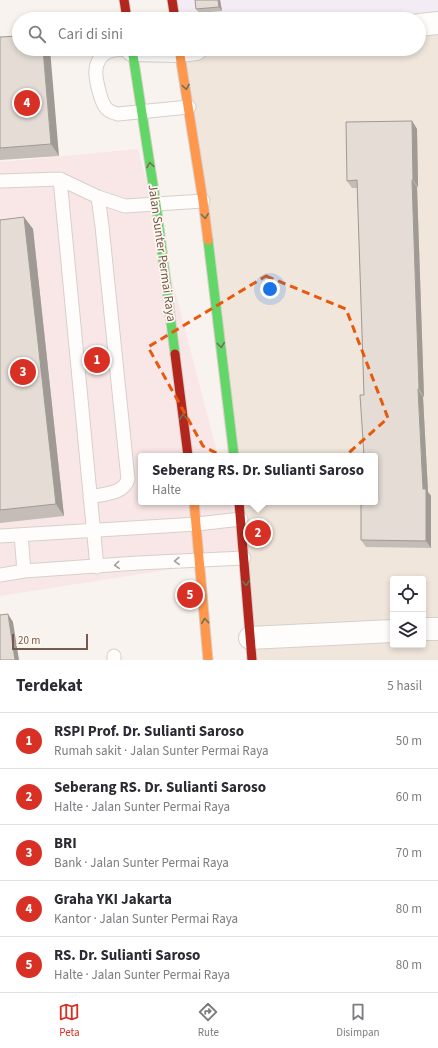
<!DOCTYPE html>
<html lang="id">
<head>
<meta charset="utf-8">
<style>
	:root { --surface:#fff; --page:#f7f7f7; --text:#2b2b33; --muted:#7c7c81; --line:#e1e1e2; --accent:#d93025 }
	body { margin:0; font-family:"Source Sans 3",sans-serif; background:var(--page); color:var(--text) }
	.controls { position:absolute; right:12px; bottom:12px; display:grid; overflow:hidden; border-radius:4px; box-shadow:0 2px 6px #0003 }
	.controls button { width:36px; height:36px; display:grid; place-items:center; padding:0; border:0; border-bottom:1px solid var(--line); background:var(--surface); color:var(--text); font:20px sans-serif }
	.scale { position:absolute; left:12px; bottom:10px; width:76px; box-sizing:border-box; padding-left:4px; border:2px solid #765a4e; border-top:0; font-size:11px; line-height:14px; white-space:nowrap; color:#765a4e; -webkit-text-stroke:3px #fef8f0; paint-order:stroke }
	.you { position:absolute; left:270px; top:289px; width:14px; height:14px; margin:-10px; border:3px solid #fff; border-radius:50%; background:#1a73e8; box-shadow:0 0 0 6px #1a73e833 }
	.badge { display:grid; place-items:center; width:26px; height:26px; border-radius:50%; background:var(--accent); color:#fff; font-size:13px; font-weight:700 }
	.pin { position:absolute; translate:-50% -50%; border:2px solid #fff; box-shadow:0 1px 4px #0006 }
	.popup { position:absolute; left:138px; top:453px; width:240px; height:52px; box-sizing:border-box; display:grid; place-content:center; border-radius:4px; background:var(--surface); filter:drop-shadow(0 1px 3px #0005); font-size:13px; white-space:nowrap; color:var(--muted) }
	.popup b { font-size:15px; color:var(--text) }
	.popup::after { content:''; position:absolute; left:50%; top:100%; margin-left:-8px; border:8px solid transparent; border-top-color:var(--surface) }
	.list { margin:0; padding:0; list-style:none }
	h2 { display:flex; justify-content:space-between; align-items:center; height:52px; margin:0; padding:0 16px; font-size:17px }
	h2 small { font-size:13px; font-weight:400; color:var(--muted) }
	.list li { display:grid; grid-template-columns:26px 1fr auto; gap:12px; align-items:center; box-sizing:border-box; height:56px; padding:0 16px; border-top:1px solid var(--line) }
	.list b { display:block; font-size:15px; white-space:nowrap }
	.list p { margin:0; font-size:13px; white-space:nowrap; color:var(--muted) }
	.list em { font-size:13px; font-style:normal; color:var(--muted) }
	.icon { flex:none; width:22px; height:22px; fill:none; stroke:currentColor; stroke-width:2; stroke-linecap:round; stroke-linejoin:round }
	.map { position:relative; flex:none; width:438px; height:660px; overflow:hidden }
	.search { position:absolute; background:var(--surface); box-shadow:0 2px 6px #0003; left:12px; right:12px; top:12px; height:44px; display:flex; align-items:center; gap:10px; box-sizing:border-box; padding:0 14px; border-radius:22px; color:var(--muted); font-size:15px }
	.sheet { height:332px; background:var(--surface) }
	nav { display:flex; justify-content:space-around; align-items:center; box-sizing:border-box; height:56px; border-top:1px solid var(--line); background:var(--surface); font-size:11px; color:var(--muted) }
	nav a { display:grid; justify-items:center; gap:2px }
	nav .on { color:var(--accent) }
	.map>svg:first-child { display:block }
</style>
</head>
<body>
<div class="map">
<svg width="438" height="660" viewBox="0 0 438 660">
	<rect width="100%" height="100%" fill="#f8f3ee"/>
	<!-- residential -->
	<path fill="#f0e6dc" fill-rule="evenodd" d="M438 23V660H248L234 502H375V456H228L181 52 206 49H419V25ZM393 579H423V645H393Z"/>
	<!-- education -->
	<path fill="#f4ecf4" d="M173 0H438V23L419 19H176Z"/>
	<!-- medical -->
	<path fill="#f9e7e7" d="M138 149 218 456H141V502H230L244 558 0 596V162Z"/>
	<g fill="none" stroke-linecap="round" stroke-linejoin="round">
		<!-- lane casing -->
		<g stroke="#d6d0ca" stroke-width="15">
			<path id="lane" d="M132 50C123 49 112 48 104 54 100 57 96 64 96 70 95 78 101 104 107 109 110 112 114 113 118 114L189 107
				M60 179 97 567
				M0 181 60 179 98 197 125 206 203 201
				M90 497C103 494 124 494 128 479L102 226 98 197
				M21 535 24 571
				M0 536 197 524 241 519
				M0 575 24 571 138 563 244 558
				M114 656V660"/>
		</g>
		<!-- street casing -->
		<g stroke="#d6d0ca" stroke-width="24">
			<path id="street" d="M419 25 438 23
				M132 50 179 51 196 49
				M423 629H438
				M250 638 393 631"/>
		</g>
		<!-- fast casing -->
		<g stroke="#d8d0ca" stroke-width="11">
			<path id="fast" d="M132 49 156 204 175 354
				M208 240 234 456"/>
		</g>
		<!-- slow casing -->
		<g stroke="#d8d0ca" stroke-width="11">
			<path id="slow" d="M179 49 203 201 208 240
				M194 502 208 660"/>
		</g>
		<!-- jam casing -->
		<g stroke="#d8d0ca" stroke-width="11">
			<path id="jam" d="M124 0 127 19
				M172 0 175 19
				M175 354 188 456
				M239 502 252 660"/>
		</g>
		<!-- lane -->
		<use href="#lane" stroke="#fefdfc" stroke-width="13"/>
		<!-- street -->
		<use href="#street" stroke="#fefdfc" stroke-width="22"/>
		<!-- fast -->
		<use href="#fast" stroke="#63d668" stroke-width="9"/>
		<!-- slow -->
		<use href="#slow" stroke="#ff974d" stroke-width="9"/>
		<!-- jam -->
		<use href="#jam" stroke="#b3261e" stroke-width="9"/>
	</g>
	<!-- wall -->
	<path fill="#c4bdb7" d="M195 0H220L222 11 199 13 196 9Z
		M0 37 59 156 0 160Z
		M412 121 417 129 418 187H417L424 397H423L428 492 431 496V548L366 547 361 540 375 502 364 456V395L357 188H352L347 181Z
		M24 217 33 229 64 516 0 523V220Z"/>
	<!-- shaded-wall -->
	<path fill="#a09a95" d="M218 0H220L222 11 219 7Z
		M43 49H50L59 156 51 144Z
		M412 121 417 129 418 187 413 180Z
		M412 180 417 187 424 397 419 389Z
		M24 217 33 229 64 516 56 504Z
		M418 389 423 397 428 492 431 496V548L426 541Z
		M8 614 13 622 19 660H15Z"/>
	<!-- building -->
	<path fill="#e4dcd5" stroke="#a09a95" d="M195 0H218L219 7 196 9Z
		M19 36V49H43L51 144 0 148V37Z
		M412 121 413 180H412L419 389H418L423 489H426V541L361 540V502H375V456H362H364L360 395H364L357 180 347 181 346 122Z
		M24 217 56 504 0 510V220Z
		M8 614 15 660H0V615Z"/>
	<!-- one-way arrows -->
	<defs><path id="oneway-chevron" d="M-2-3.5L2.5 0L-2 3.5" fill="none" stroke-width="1.6" stroke-linecap="round" stroke-linejoin="round"/></defs>
	<g stroke="#727353">
		<use href="#oneway-chevron" transform="translate(186 87) rotate(80)"/>
		<use href="#oneway-chevron" transform="translate(150 165) rotate(-99)"/>
		<use href="#oneway-chevron" transform="translate(205 216) rotate(83)"/>
		<use href="#oneway-chevron" transform="translate(221 345) rotate(83)"/>
		<use href="#oneway-chevron" transform="translate(183 417) rotate(-97)"/>
		<use href="#oneway-chevron" transform="translate(246 583) rotate(85)"/>
		<use href="#oneway-chevron" transform="translate(205 621) rotate(-95)"/>
	</g>
	<g stroke="#ac9b94">
		<use href="#oneway-chevron" transform="translate(177 561) rotate(178)"/>
		<use href="#oneway-chevron" transform="translate(117 565) rotate(175)"/>
	</g>
	<!-- marked area -->
	<path fill="none" stroke="#e8590c" stroke-width="3" stroke-dasharray="8 5" stroke-linejoin="round" d="M266 276 346 309 388 418 299 497 203 446 148 347Z"/>
	<g text-anchor="middle" dominant-baseline="central" stroke-width="3.5" stroke-linejoin="round" paint-order="stroke">
		<!-- street labels -->
		<g font-size="13" fill="#765a4e" stroke="#fef8f0">
			<text transform="translate(162 253) rotate(82)">Jalan Sunter Permai Raya</text>
		</g>
	</g>
</svg>
<div class="controls">
<button><svg class="icon" aria-label="locate" viewBox="0 0 24 24"><circle cx="12" cy="12" r="6"/><path d="M12 2v4M12 18v4M2 12h4M18 12h4"/></svg></button>
<button><svg class="icon" aria-label="layers" viewBox="0 0 24 24"><path d="M12 4l9 5-9 5-9-5zM3 14l9 5 9-5"/></svg></button>
</div>
<div class="scale">20 m</div>
<div class="you"></div>
<div class="pin badge" style="left:97px;top:360px">1</div>
<div class="pin badge" style="left:258px;top:533px">2</div>
<div class="popup"><b>Seberang RS. Dr. Sulianti Saroso</b>Halte</div>
<div class="pin badge" style="left:23px;top:372px">3</div>
<div class="pin badge" style="left:27px;top:103px">4</div>
<div class="pin badge" style="left:190px;top:595px">5</div>
<div class="search"><svg class="icon" aria-label="search" viewBox="0 0 24 24"><circle cx="10" cy="10" r="6"/><path d="M15 15l6 6"/></svg>Cari di sini</div>
</div>
<section class="sheet">
<h2>Terdekat<small>5 hasil</small></h2>
<ul class="list">
<li><span class="badge">1</span><div><b>RSPI Prof. Dr. Sulianti Saroso</b><p>Rumah sakit · Jalan Sunter Permai Raya</p></div><em>50 m</em></li>
<li><span class="badge">2</span><div><b>Seberang RS. Dr. Sulianti Saroso</b><p>Halte · Jalan Sunter Permai Raya</p></div><em>60 m</em></li>
<li><span class="badge">3</span><div><b>BRI</b><p>Bank · Jalan Sunter Permai Raya</p></div><em>70 m</em></li>
<li><span class="badge">4</span><div><b>Graha YKI Jakarta</b><p>Kantor · Jalan Sunter Permai Raya</p></div><em>80 m</em></li>
<li><span class="badge">5</span><div><b>RS. Dr. Sulianti Saroso</b><p>Halte · Jalan Sunter Permai Raya</p></div><em>80 m</em></li>
</ul>
</section>
<nav>
<a class="on"><svg class="icon" aria-label="map" viewBox="0 0 24 24"><path d="M3 6l6-2 6 2 6-2v14l-6 2-6-2-6 2zM9 4v14M15 6v14"/></svg>Peta</a>
<a><svg class="icon" aria-label="directions" viewBox="0 0 24 24"><path d="M12 3l9 9-9 9-9-9zM9 14v-3h6M13 9l2 2-2 2"/></svg>Rute</a>
<a><svg class="icon" aria-label="saved" viewBox="0 0 24 24"><path d="M7 4h10v16l-5-4-5 4z"/></svg>Disimpan</a>
</nav>
</body>
</html>
